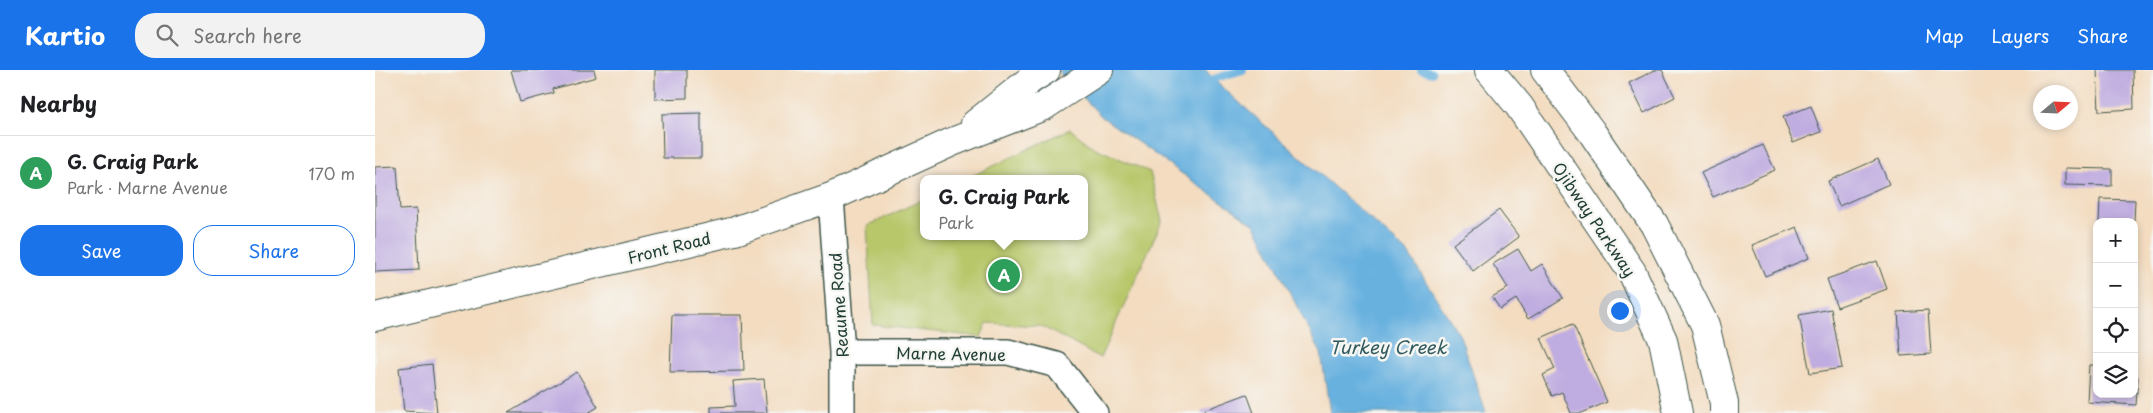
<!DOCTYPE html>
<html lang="en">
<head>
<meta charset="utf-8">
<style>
	:root { --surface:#fff; --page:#f2f2f2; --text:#202124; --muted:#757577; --line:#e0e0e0; --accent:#1a73e8 }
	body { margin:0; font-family:"Playpen Sans",sans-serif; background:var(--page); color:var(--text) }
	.controls { position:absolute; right:15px; bottom:15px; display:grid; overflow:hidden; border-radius:10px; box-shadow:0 2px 8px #0003 }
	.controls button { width:45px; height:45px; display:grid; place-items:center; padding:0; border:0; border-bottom:1px solid var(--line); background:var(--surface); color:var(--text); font:25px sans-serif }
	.compass { position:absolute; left:1658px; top:15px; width:45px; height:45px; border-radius:50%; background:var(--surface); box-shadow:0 2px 8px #0003; rotate:71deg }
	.you { position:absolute; left:1244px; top:240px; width:18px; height:18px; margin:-12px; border:4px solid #fff; border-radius:50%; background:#1a73e8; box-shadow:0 0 0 8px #1a73e833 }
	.badge { display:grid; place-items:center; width:32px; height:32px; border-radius:50%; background:var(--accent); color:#fff; font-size:16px; font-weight:700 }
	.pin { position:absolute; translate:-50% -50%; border:2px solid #fff; box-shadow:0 1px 5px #0006 }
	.popup { position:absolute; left:545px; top:105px; width:168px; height:65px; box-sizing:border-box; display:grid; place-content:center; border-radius:10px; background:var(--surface); filter:drop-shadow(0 1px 4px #0005); font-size:16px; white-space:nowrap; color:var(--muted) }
	.popup b { font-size:19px; color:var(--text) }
	.popup::after { content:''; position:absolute; left:50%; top:100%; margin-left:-10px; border:10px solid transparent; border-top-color:var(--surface) }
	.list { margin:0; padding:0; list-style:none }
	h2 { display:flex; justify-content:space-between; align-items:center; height:65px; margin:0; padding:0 20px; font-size:21px }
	h2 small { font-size:16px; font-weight:400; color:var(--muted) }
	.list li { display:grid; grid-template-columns:32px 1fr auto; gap:15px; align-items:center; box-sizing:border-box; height:75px; padding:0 20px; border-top:1px solid var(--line) }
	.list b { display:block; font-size:19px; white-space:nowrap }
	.list p { margin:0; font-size:16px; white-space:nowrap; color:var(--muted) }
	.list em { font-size:16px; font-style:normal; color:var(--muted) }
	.actions { display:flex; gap:10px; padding:15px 20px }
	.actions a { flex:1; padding:11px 0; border:1px solid var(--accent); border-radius:20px; text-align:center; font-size:18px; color:var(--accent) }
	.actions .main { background:var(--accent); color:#fff }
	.icon { flex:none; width:28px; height:28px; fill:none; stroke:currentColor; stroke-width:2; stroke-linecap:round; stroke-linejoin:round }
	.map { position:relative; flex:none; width:1778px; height:343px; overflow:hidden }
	header { display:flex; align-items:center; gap:30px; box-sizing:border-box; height:70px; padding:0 25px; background:var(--accent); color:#fff }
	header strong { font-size:24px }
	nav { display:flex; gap:28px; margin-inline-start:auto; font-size:18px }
	.search { width:350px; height:45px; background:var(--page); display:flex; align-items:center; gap:12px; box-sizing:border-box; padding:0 18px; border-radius:20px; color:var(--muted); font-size:19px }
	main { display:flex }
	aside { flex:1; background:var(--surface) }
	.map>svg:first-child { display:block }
</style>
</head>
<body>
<header>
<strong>Kartio</strong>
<div class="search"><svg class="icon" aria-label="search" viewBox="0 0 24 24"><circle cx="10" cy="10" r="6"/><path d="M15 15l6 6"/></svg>Search here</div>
<nav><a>Map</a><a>Layers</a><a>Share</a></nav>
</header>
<main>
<aside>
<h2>Nearby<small></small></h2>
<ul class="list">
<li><span class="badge" style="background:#2e9e5b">A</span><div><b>G. Craig Park</b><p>Park · Marne Avenue</p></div><em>170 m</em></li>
</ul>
<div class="actions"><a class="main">Save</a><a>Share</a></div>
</aside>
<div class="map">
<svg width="1778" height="343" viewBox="0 0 1778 343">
	<rect width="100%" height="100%" fill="#f6f6f2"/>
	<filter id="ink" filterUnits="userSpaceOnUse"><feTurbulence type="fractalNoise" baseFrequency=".02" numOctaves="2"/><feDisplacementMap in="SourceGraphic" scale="10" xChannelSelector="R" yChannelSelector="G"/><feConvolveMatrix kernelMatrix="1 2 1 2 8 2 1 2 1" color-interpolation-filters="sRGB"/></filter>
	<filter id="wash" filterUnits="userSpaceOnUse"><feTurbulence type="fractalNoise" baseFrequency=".0096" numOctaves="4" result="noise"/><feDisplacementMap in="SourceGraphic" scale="20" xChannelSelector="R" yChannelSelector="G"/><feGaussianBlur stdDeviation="1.12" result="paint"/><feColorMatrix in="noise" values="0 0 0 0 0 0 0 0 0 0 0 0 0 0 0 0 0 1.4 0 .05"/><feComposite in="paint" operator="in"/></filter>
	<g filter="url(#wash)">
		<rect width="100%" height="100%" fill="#f3dcc0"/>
		<!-- green -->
		<path fill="#b8c76a" stroke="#6c824f" d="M695 59 718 77 775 102 787 151 725 288 666 256 612 253 606 267 498 255 492 156 549 129V166H709V109H591Z"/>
		<!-- water -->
		<path fill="#67b1df" stroke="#43778a" d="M682 0H831L838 9 1033 183 1085 266 1111 343H955L946 283 880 155 727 47Z"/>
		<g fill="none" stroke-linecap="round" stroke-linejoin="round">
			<!-- stream -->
			<path stroke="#67b1df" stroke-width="8" d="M1046 0 1057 3
				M838 9 868 0"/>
		</g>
		<g id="blocks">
			<!-- building -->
			<path fill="#bface0" d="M136 0H219L221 7 178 19 179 23 145 32Z
				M280 0H312V28L280 29Z
				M1280 0H1287L1300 27 1269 43 1254 13Z
				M1722 0H1758L1759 39 1724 41Z
				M1436 36 1446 62 1418 73 1408 47Z
				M326 43V88H288L287 44Z
				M1388 75 1400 100 1338 127 1326 103Z
				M1503 89 1514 114 1464 136 1453 111Z
				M22 96 25 140 41 139 44 200 0 202V97Z
				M1690 98 1737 99V116L1690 115Z
				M1725 129 1760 130 1759 152H1724Z
				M1124 140 1144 167 1098 201 1078 174Z
				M1422 157 1434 188 1390 206 1377 175Z
				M1143 179 1156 201 1167 194 1188 228 1153 249 1141 229 1125 239 1117 227 1133 218 1118 194Z
				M1502 191 1512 219 1462 237 1452 209Z
				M1456 239 1467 298 1435 303 1424 245Z
				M1553 240 1556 284 1526 286 1523 242Z
				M297 245H367L369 301 295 302Z
				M1198 254 1232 332 1207 343H1196L1187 322 1177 326 1168 305 1180 299 1166 268Z
				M57 294 62 343 29 341 24 298Z
				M1714 295H1722V324H1759V307H1763L1761 335 1712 332Z
				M202 302 223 337 213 343H133Z
				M389 309 392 343H336V337L360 336 358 311Z
				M872 324 879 343H827L826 341Z"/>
		</g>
	</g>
	<g filter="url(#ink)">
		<use href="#blocks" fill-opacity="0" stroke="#3f5549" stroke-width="1"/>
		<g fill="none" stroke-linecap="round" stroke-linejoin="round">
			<!-- street casing -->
			<g stroke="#3f5549" stroke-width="28">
				<path id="street" d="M456 127 467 282V343
					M467 282H633L682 295 720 343"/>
			</g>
			<!-- secondary casing -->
			<g stroke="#3f5549" stroke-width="30">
				<path id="secondary" d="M1114 0 1144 36 1257 202 1288 270 1303 343
					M1170 0 1216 61 1279 154 1330 255 1349 333V343
					M600 54 655 10 671 0
					M0 247 360 161 456 127 577 72 669 36 724 0"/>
			</g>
			<!-- street -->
			<use href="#street" stroke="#fff" stroke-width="25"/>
			<!-- secondary -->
			<use href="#secondary" stroke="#fff" stroke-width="28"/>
		</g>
	</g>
	<g text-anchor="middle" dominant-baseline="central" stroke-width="5" stroke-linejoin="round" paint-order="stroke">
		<!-- street labels -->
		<g font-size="16" fill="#1f3d34" stroke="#f6f6f2">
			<text transform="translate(1220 149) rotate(56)">Ojibway Parkway</text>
			<text transform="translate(294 177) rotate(-14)">Front Road</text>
			<text transform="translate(463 235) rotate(-94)">Reaume Road</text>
			<text transform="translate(576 283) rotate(1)">Marne Avenue</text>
		</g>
		<!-- water labels -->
		<g font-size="18" font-style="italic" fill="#315a5f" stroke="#f6f6f2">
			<text x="1013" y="276">Turkey Creek</text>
		</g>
	</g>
</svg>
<div class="controls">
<button>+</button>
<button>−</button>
<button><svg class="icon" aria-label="locate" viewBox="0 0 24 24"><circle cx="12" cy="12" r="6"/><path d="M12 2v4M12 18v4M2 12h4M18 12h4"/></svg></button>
<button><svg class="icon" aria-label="layers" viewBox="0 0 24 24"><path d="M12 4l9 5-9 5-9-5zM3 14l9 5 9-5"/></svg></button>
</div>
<svg class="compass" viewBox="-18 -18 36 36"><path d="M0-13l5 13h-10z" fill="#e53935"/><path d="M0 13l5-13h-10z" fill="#757577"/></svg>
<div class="you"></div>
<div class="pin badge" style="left:629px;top:205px;background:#2e9e5b">A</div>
<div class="popup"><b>G. Craig Park</b>Park</div>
</div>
</main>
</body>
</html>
